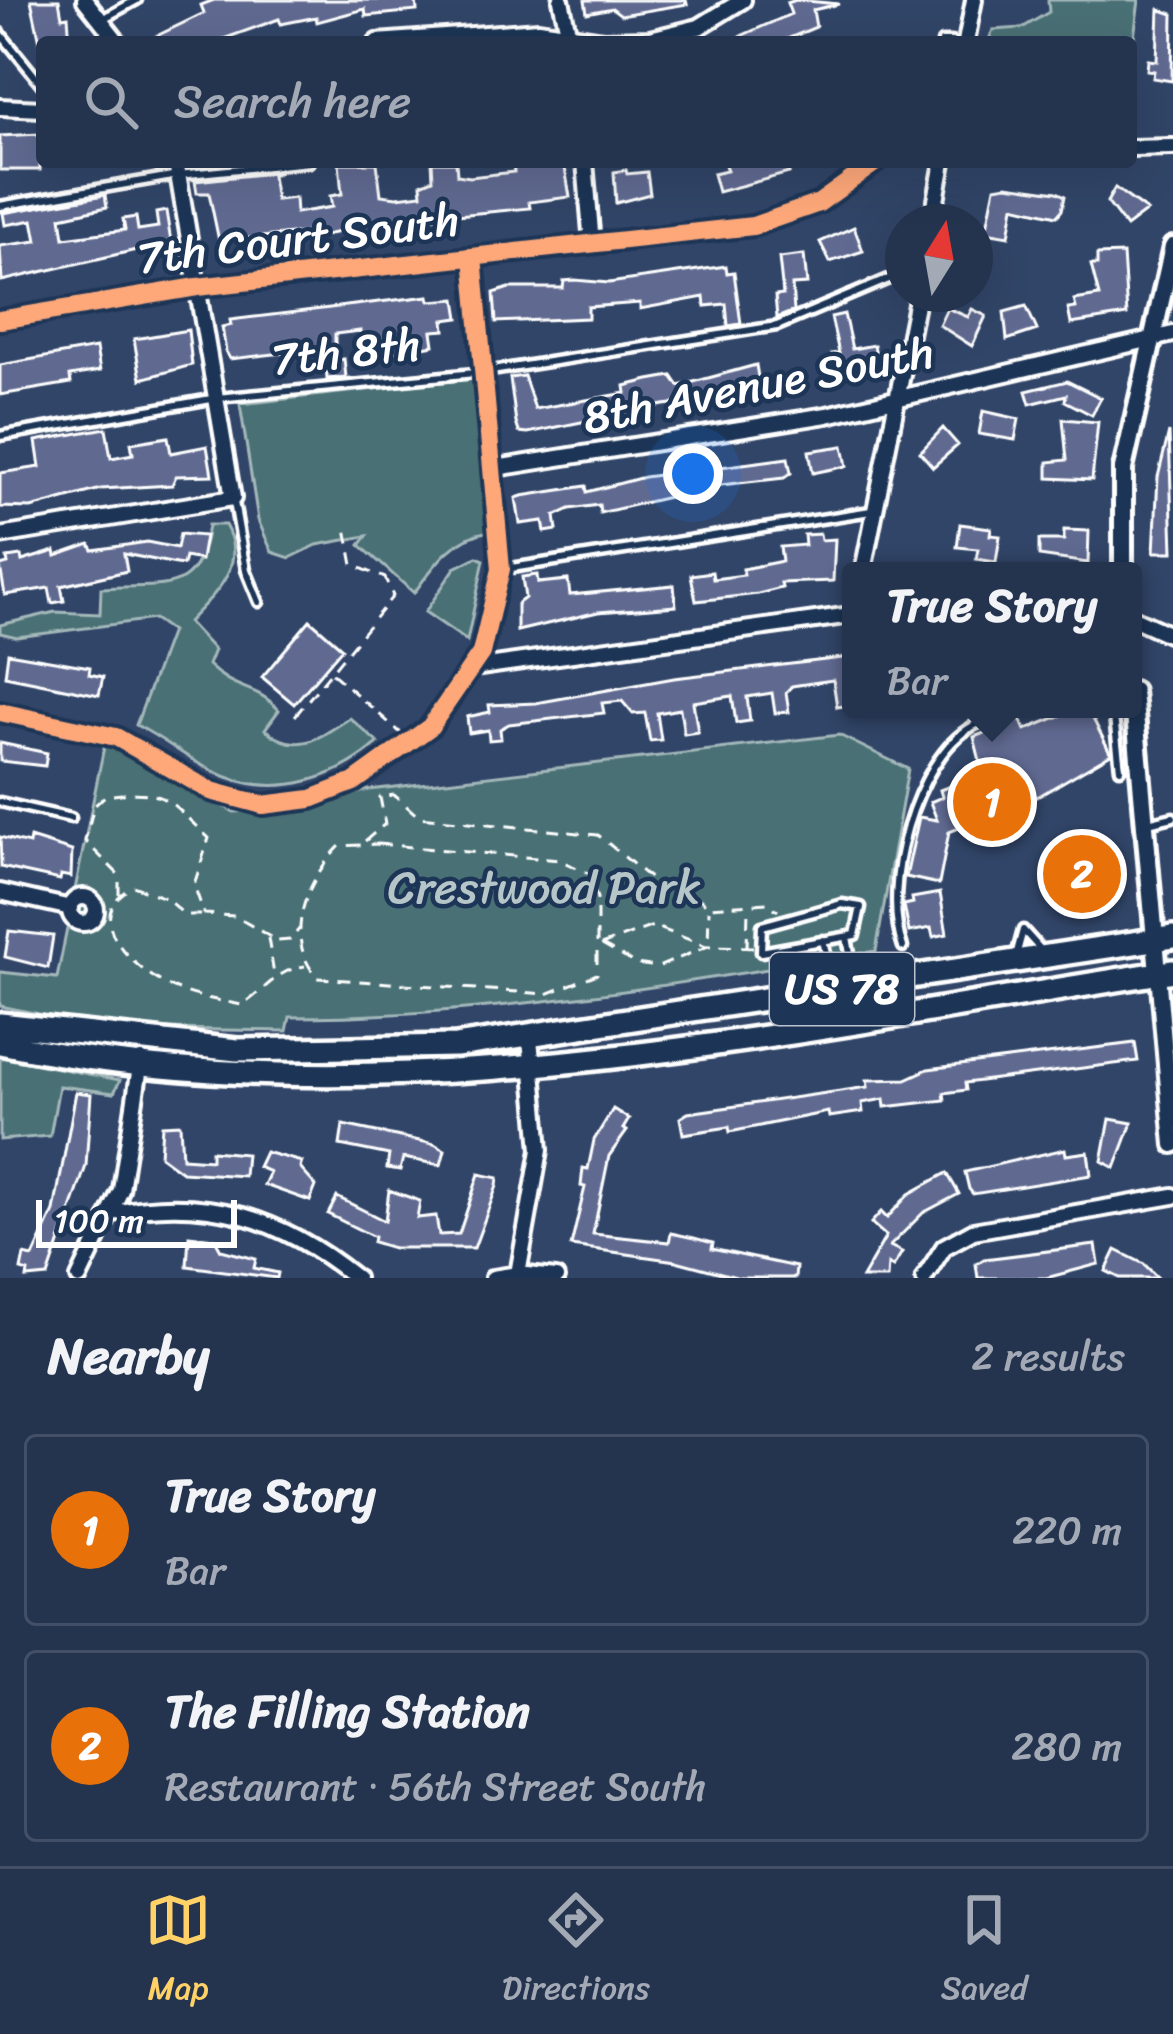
<!DOCTYPE html>
<html lang="en">
<head>
<meta charset="utf-8">
<style>
	:root { --surface:#25344e; --page:#313f58; --text:#f1f3f6; --muted:#a3aab6; --line:#424f66; --accent:#ffd166 }
	body { margin:0; font-family:Sriracha,sans-serif; background:var(--page); color:var(--text) }
	.compass { position:absolute; left:885px; top:204px; width:108px; height:108px; border-radius:50%; background:var(--surface); box-shadow:0 12px 48px #0002; rotate:11deg }
	.scale { position:absolute; left:36px; bottom:30px; width:201px; box-sizing:border-box; padding-left:12px; border:6px solid #fff; border-top:0; font-size:33px; line-height:42px; white-space:nowrap; color:#fff; -webkit-text-stroke:9px #1d3557; paint-order:stroke }
	.you { position:absolute; left:693px; top:474px; width:42px; height:42px; margin:-30px; border:9px solid #fff; border-radius:50%; background:#1a73e8; box-shadow:0 0 0 18px #1a73e833 }
	.badge { display:grid; place-items:center; width:78px; height:78px; border-radius:50%; background:var(--accent); color:#fff; font-size:39px; font-weight:700 }
	.pin { position:absolute; translate:-50% -50%; border:6px solid #fff; box-shadow:0 3px 12px #0006 }
	.popup { position:absolute; left:842px; top:562px; width:300px; height:156px; box-sizing:border-box; display:grid; place-content:center; border-radius:12px; background:var(--surface); filter:drop-shadow(0 3px 9px #0005); font-size:39px; white-space:nowrap; color:var(--muted) }
	.popup b { font-size:45px; color:var(--text) }
	.popup::after { content:''; position:absolute; left:50%; top:100%; margin-left:-24px; border:24px solid transparent; border-top-color:var(--surface) }
	.list { margin:0; padding:0; list-style:none }
	h2 { display:flex; justify-content:space-between; align-items:center; height:156px; margin:0; padding:0 48px; font-size:51px }
	h2 small { font-size:39px; font-weight:400; color:var(--muted) }
	.list li { display:grid; grid-template-columns:78px 1fr auto; gap:36px; align-items:center; box-sizing:border-box; height:192px; margin:0 24px 24px; padding:0 24px; border:3px solid var(--line); border-radius:12px }
	.list b { display:block; font-size:45px; white-space:nowrap }
	.list p { margin:0; font-size:39px; white-space:nowrap; color:var(--muted) }
	.list em { font-size:39px; font-style:normal; color:var(--muted) }
	.icon { flex:none; width:66px; height:66px; fill:none; stroke:currentColor; stroke-width:2; stroke-linecap:round; stroke-linejoin:round }
	.map { position:relative; flex:none; width:1173px; height:1278px; overflow:hidden }
	.search { position:absolute; background:var(--surface); box-shadow:0 12px 48px #0002; left:36px; right:36px; top:36px; height:132px; display:flex; align-items:center; gap:30px; box-sizing:border-box; padding:0 42px; border-radius:12px; color:var(--muted); font-size:45px }
	.sheet { height:588px; background:var(--surface) }
	nav { display:flex; justify-content:space-around; align-items:center; box-sizing:border-box; height:168px; border-top:3px solid var(--line); background:var(--surface); font-size:33px; color:var(--muted) }
	nav a { display:grid; justify-items:center; gap:6px }
	nav .on { color:var(--accent) }
	.map>svg:first-child { display:block }
</style>
</head>
<body>
<div class="map">
<svg width="1173" height="1278" viewBox="0 0 1173 1278">
	<rect width="100%" height="100%" fill="#314568"/>
	<filter id="ink" filterUnits="userSpaceOnUse"><feTurbulence type="fractalNoise" baseFrequency=".00833" numOctaves="2"/><feDisplacementMap in="SourceGraphic" scale="24" xChannelSelector="R" yChannelSelector="G"/><feConvolveMatrix kernelMatrix="1 2 1 2 8 2 1 2 1" color-interpolation-filters="sRGB"/></filter>
	<g filter="url(#ink)">
		<!-- green -->
		<path fill="#487075" stroke="#a4b8ba" stroke-width="3" d="M1048 0H1139L1131 60V42H988L993 30 1022 28 1049 12Z
			M474 378 489 531C452 538 435 564 414 593L360 545 367 536 317 545 290 558 272 552 258 520 240 404Z
			M208 525H225C249 566 214 594 188 622L214 650 208 665C237 693 256 684 279 710L265 729C297 757 320 737 350 718L378 743C337 779 280 797 227 777 195 766 167 740 136 725L171 631 154 619 17 637 0 633V625L55 612 100 614 101 588C164 583 198 599 208 525Z
			M477 557 484 560 467 641 425 612 455 568Z
			M839 735 908 769 876 951C680 984 488 1017 290 1017L287 1031 107 1028 0 1006V972L57 978 105 742 234 812 294 809 369 790Z
			M0 1057 120 1080 114 1093 59 1086 50 1136 0 1140Z"/>
		<!-- building -->
		<path fill="#606a91" stroke="#fff" stroke-width="3" d="M31 0H59L62 17 68 16 70 42H40Z
			M214 0H416L417 11 366 16 365 9 317 22 316 17 281 24 279 19 215 42H144L204 13 201 5Z
			M585 0H686L687 4 621 15 612 8 587 13Z
			M796 0 839 4 813 10 816 27 780 42H727L791 14 787 3Z
			M1159 9 1173 14 1172 81 1153 78 1154 71 1147 70 1148 60 1157 61Z
			M40 134V170H0V136Z
			M432 162H456L457 175 470 177 514 172 513 162H564L570 197 529 202 530 208 383 222 304 240 303 233 219 241 209 193H197L195 181 280 172 272 176 276 200 295 198 296 213 332 207 330 196 342 194 339 163H377L381 195 397 197 422 194 421 184 433 179Z
			M724 162H786L789 173 718 192 713 174 727 171Z
			M626 170 627 174 647 172 650 194 616 203 614 172Z
			M1007 185 1057 192 1065 196 1062 210 1057 216 1014 206 1009 236 986 232 995 187Z
			M1115 188 1147 211 1126 227 1107 202Z
			M105 195 107 207 61 217 64 238 125 230 123 219 136 217 138 230 158 227 156 213 166 211 171 242 2 281 0 246 37 241 33 220 5 225 3 213Z
			M854 227 863 251 830 262 820 242Z
			M1123 254 1127 315 1071 324 1068 309 1076 308 1074 300 1099 296 1091 265H1097V255Z
			M804 255 807 284 792 285 794 311 777 318 775 296 783 295 779 258Z
			M726 266 727 273 734 272 741 324 728 326 726 304 705 306 704 297 640 309V303L588 307V318L496 322 494 293 509 288H563L564 281 575 280 609 283Z
			M429 296 430 301 456 299 459 318 444 320 445 330 432 331 434 345 383 354 381 338 361 341 360 331 335 334V360L344 359 346 377 327 379 326 366 304 368 302 351 230 359 226 352 222 327 231 325 230 320Z
			M1026 306 1037 330 1007 340 1004 312Z
			M947 308 968 317 972 309 986 316 972 346 939 325Z
			M844 314 852 349 874 345 876 355 869 357 870 363 835 368 832 354 839 353 831 317Z
			M188 330 192 365 141 379 134 339Z
			M96 348 100 371 70 376 71 383 0 395V365Z
			M756 365 760 389 744 395 664 405 528 433 519 432 516 423 510 378 524 376 535 409 626 393 625 386 649 380 672 376 679 386Z
			M1067 381 1101 398 1092 415 1065 401 1066 395 1030 404 1026 391Z
			M983 411 1019 419 1015 440 979 434Z
			M1063 419 1098 422 1092 480 1048 478V462L1067 460Z
			M106 428 111 458 133 454 131 443 168 437 171 453 207 446 212 475 176 476 172 485 101 489 31 508 0 507V473L40 467 36 441Z
			M943 428 958 445 933 467 920 452Z
			M1169 432 1173 552H1154L1158 477Z
			M843 446 847 466 813 473 809 451Z
			M788 458 791 473 784 478 721 485 600 513 599 505 570 509 555 516 557 530 545 532 543 521 520 524 516 498 522 496 586 486 587 492 644 477Z
			M960 524 991 528 990 535 1000 536 996 562 976 559 978 549 957 547Z
			M1064 530 1089 531 1088 563 1039 556V540H1064Z
			M180 534 205 536 201 560 185 557 183 565 176 564 124 554 127 571 61 586 64 601 52 603 49 588 5 595 0 566 8 564 7 558 21 556 22 561 55 551 56 556 90 544 93 550 147 542 177 548Z
			M820 534 821 540 835 539 833 581 781 583 782 588 758 594 696 601 691 575 712 572 713 579 744 575 743 569 782 561 780 547 805 545 804 535Z
			M537 575 538 583 568 580 570 595 674 585 676 606 598 612 517 631V604L525 598 522 577Z
			M310 620 342 648 294 704 262 677Z
			M8 653 90 667 89 674 103 677 99 695 5 676Z
			M851 657V705L837 707 833 680 792 686 786 692 789 712 775 713 772 693 747 697 750 721 736 723 732 696 693 702 698 732 684 734 680 709 657 713 661 740 650 741 645 713 633 714 622 701 602 703 604 713 509 724 500 729 501 739 489 740 488 730 469 733 467 717 490 712 489 705 536 703 674 678Z
			M1077 709H1088L1111 754 1039 796 949 832 939 884 906 877 919 817 937 820 930 802 942 797 940 790 983 773 974 737 1020 719 1025 730Z
			M0 743 47 753 45 766 0 761Z
			M0 837 29 844 30 838 72 851 71 877 61 875 60 880 1 867Z
			M1093 859 1101 862 1105 896 1074 902 1072 886 1063 888 1060 868Z
			M940 893 947 934 933 937 931 928 909 932 904 905 913 903 912 898Z
			M9 931 53 936 48 968 5 957Z
			M1135 1043 1138 1061 965 1083 966 1090 944 1093 945 1100 885 1107 884 1099 862 1103 863 1112 829 1117 828 1112 730 1132 729 1127 683 1134 680 1118 688 1113 868 1087 867 1080 906 1079 928 1069Z
			M76 1092 91 1094 86 1166 48 1276 27 1278 28 1272 21 1270 24 1255 33 1257 54 1211Z
			M613 1109 629 1119 623 1129 627 1131 609 1156 593 1234 669 1242 671 1233 694 1238 713 1243 712 1249 796 1267 795 1278H740L676 1261 571 1246 585 1187 581 1186 583 1168 588 1169 594 1140Z
			M1110 1119 1132 1123 1115 1168 1102 1161Z
			M180 1124 182 1158 211 1160V1151L246 1154 244 1176 182 1172 160 1156 162 1125Z
			M343 1125 434 1144 445 1150 441 1165 403 1158 400 1170 387 1168 389 1155 340 1145Z
			M1065 1149 1066 1155 1088 1152 1091 1175 973 1194 969 1189 965 1172Z
			M265 1152 302 1162 300 1168 316 1186 310 1201 264 1185 270 1172 258 1167Z
			M947 1173 959 1194 923 1213 890 1246 902 1252 893 1267 888 1264 887 1278H862L886 1236 871 1223 881 1212 887 1218 909 1194Z
			M479 1174 498 1178 497 1186 474 1248H393L373 1242 374 1237 328 1214 337 1197 385 1221 389 1190 420 1201 417 1218 436 1216 439 1235 459 1234Z
			M189 1236 215 1239 221 1250 256 1259 254 1268 278 1273 277 1278 187 1266Z
			M1096 1245 1099 1264 1046 1278H978L976 1264 984 1259Z
			M1116 1250 1144 1264 1158 1278H1120L1106 1271Z"/>
		<g fill="none" stroke-linecap="round" stroke-linejoin="round">
			<!-- service casing -->
			<g stroke="#fff" stroke-width="15">
				<path id="service" d="M104 18 137 0
					M0 33 42 85
					M942 42H952
					M0 206 178 175 309 162
					M0 436 217 398 485 372 777 326 903 273
					M234 502 246 570 259 602
					M505 569 871 511
					M1113 709 1120 769
					M0 802 71 818
					M1148 823 1173 817
					M842 904 861 907 855 935 761 952 762 926Z
					M847 937 856 987 849 1018
					M823 940 833 984
					M903 947C881 888 914 759 973 726 989 718 1009 713 1027 709
					M1016 956 1023 930 1041 950"/>
			</g>
			<!-- minor casing -->
			<g stroke="#fff" stroke-width="22">
				<path id="minor" d="M85 0 118 42
					M561 0 569 36
					M377 42 539 30 604 40 650 39 699 27 743 0
					M966 42 974 0
					M0 107 42 109
					M1131 148 1173 147
					M585 162 592 244
					M932 222 943 162
					M0 320 197 287 753 226 819 203 876 162
					M496 468 827 415 1173 334
					M0 536 233 498 176 162
					M863 571 918 294
					M1133 618 1173 636
					M473 668 851 615
					M0 712 116 737 211 791 263 805 311 799 354 782 430 727 481 653 501 569 473 257
					M0 892 71 908
					M70 910a13 13 0 1 1 26 0a13 13 0 1 1-26 0Z
					M1158 973 1173 1145
					M113 1213C208 1194 282 1218 356 1278
					M518 1274 540 1150 530 1038
					M79 1278 121 1190 141 1060
					M493 1278 518 1274 556 1278
					M924 1278 944 1247 973 1231 1173 1196"/>
			</g>
			<!-- tertiary casing -->
			<g stroke="#fff" stroke-width="26">
				<path id="tertiary" d="M1123 571V469L1173 247
					M1133 691 1158 973"/>
			</g>
			<!-- primary casing -->
			<g stroke="#fff" stroke-width="30">
				<path id="primary" d="M0 1024 237 1050 456 1046 1173 937
					M0 1043C393 1124 784 1031 1173 971"/>
			</g>
			<!-- path -->
			<path stroke="#fff" stroke-width="3" stroke-dasharray="12 9" stroke-linecap="butt" d="M332 673 402 734
				M295 716 393 596 385 578 353 565 346 528
				M365 841 385 824 380 797 394 795 419 817 598 835 663 889 696 896 709 907 768 903 778 911
				M378 844 559 860 588 873 597 898V974L547 994 318 978C281 938 307 879 340 846Z
				M119 894V875L85 841 94 806 105 796C169 787 166 800 209 838L194 885 204 914 235 916 277 941 290 940 300 928
				M200 915H185L165 898 133 886C79 917 130 966 167 985 190 996 217 1000 242 1005 266 990 276 970 305 966
				M268 938 274 975
				M601 945 653 926 706 946 753 947
				M602 945 636 964 658 967 708 946 709 910
				M747 947 748 908"/>
			<!-- service -->
			<use href="#service" stroke="#1d3557" stroke-width="6"/>
			<!-- minor -->
			<use href="#minor" stroke="#1d3557" stroke-width="14"/>
			<!-- tertiary -->
			<use href="#tertiary" stroke="#1d3557" stroke-width="16"/>
			<!-- primary -->
			<use href="#primary" stroke="#1d3557" stroke-width="21"/>
			<!-- cycleway casing -->
			<g stroke="#1d3557" stroke-width="26">
				<path id="cycleway" d="M0 320 197 287 753 226 819 203 876 162
					M0 712 116 737 211 791 263 805 311 799 354 782 430 727 481 653 501 569 473 257"/>
			</g>
			<!-- cycleway -->
			<use href="#cycleway" stroke="#fea87a" stroke-width="18"/>
		</g>
	</g>
	<g text-anchor="middle" dominant-baseline="central" stroke-width="9" stroke-linejoin="round" paint-order="stroke">
		<!-- shield labels -->
		<rect fill="#1d3557" stroke="#bbc2cd" stroke-width="3" x="770" y="953" width="144" height="72" rx="9"/>
		<g font-size="42" font-weight="bold" fill="#fff">
			<text x="842" y="989">US 78</text>
		</g>
		<!-- street labels -->
		<g font-size="45" fill="#fff" stroke="#1d3557">
			<text transform="translate(298 239) rotate(-7)">7th Court South</text>
			<text transform="translate(346 352) rotate(-6)">7th 8th</text>
			<text transform="translate(758 385) rotate(-11)">8th Avenue South</text>
		</g>
		<!-- park labels -->
		<g font-size="45" fill="#b6c6c8" stroke="#1d3557">
			<text x="544" y="888">Crestwood Park</text>
		</g>
	</g>
</svg>
<svg class="compass" viewBox="-18 -18 36 36"><path d="M0-13l5 13h-10z" fill="#e53935"/><path d="M0 13l5-13h-10z" fill="#a3aab6"/></svg>
<div class="scale">100 m</div>
<div class="you"></div>
<div class="pin badge" style="left:992px;top:802px;background:#e8710a">1</div>
<div class="popup"><b>True Story</b>Bar</div>
<div class="pin badge" style="left:1082px;top:874px;background:#e8710a">2</div>
<div class="search"><svg class="icon" aria-label="search" viewBox="0 0 24 24"><circle cx="10" cy="10" r="6"/><path d="M15 15l6 6"/></svg>Search here</div>
</div>
<section class="sheet">
<h2>Nearby<small>2 results</small></h2>
<ul class="list">
<li><span class="badge" style="background:#e8710a">1</span><div><b>True Story</b><p>Bar</p></div><em>220 m</em></li>
<li><span class="badge" style="background:#e8710a">2</span><div><b>The Filling Station</b><p>Restaurant · 56th Street South</p></div><em>280 m</em></li>
</ul>
</section>
<nav>
<a class="on"><svg class="icon" aria-label="map" viewBox="0 0 24 24"><path d="M3 6l6-2 6 2 6-2v14l-6 2-6-2-6 2zM9 4v14M15 6v14"/></svg>Map</a>
<a><svg class="icon" aria-label="directions" viewBox="0 0 24 24"><path d="M12 3l9 9-9 9-9-9zM9 14v-3h6M13 9l2 2-2 2"/></svg>Directions</a>
<a><svg class="icon" aria-label="saved" viewBox="0 0 24 24"><path d="M7 4h10v16l-5-4-5 4z"/></svg>Saved</a>
</nav>
</body>
</html>
